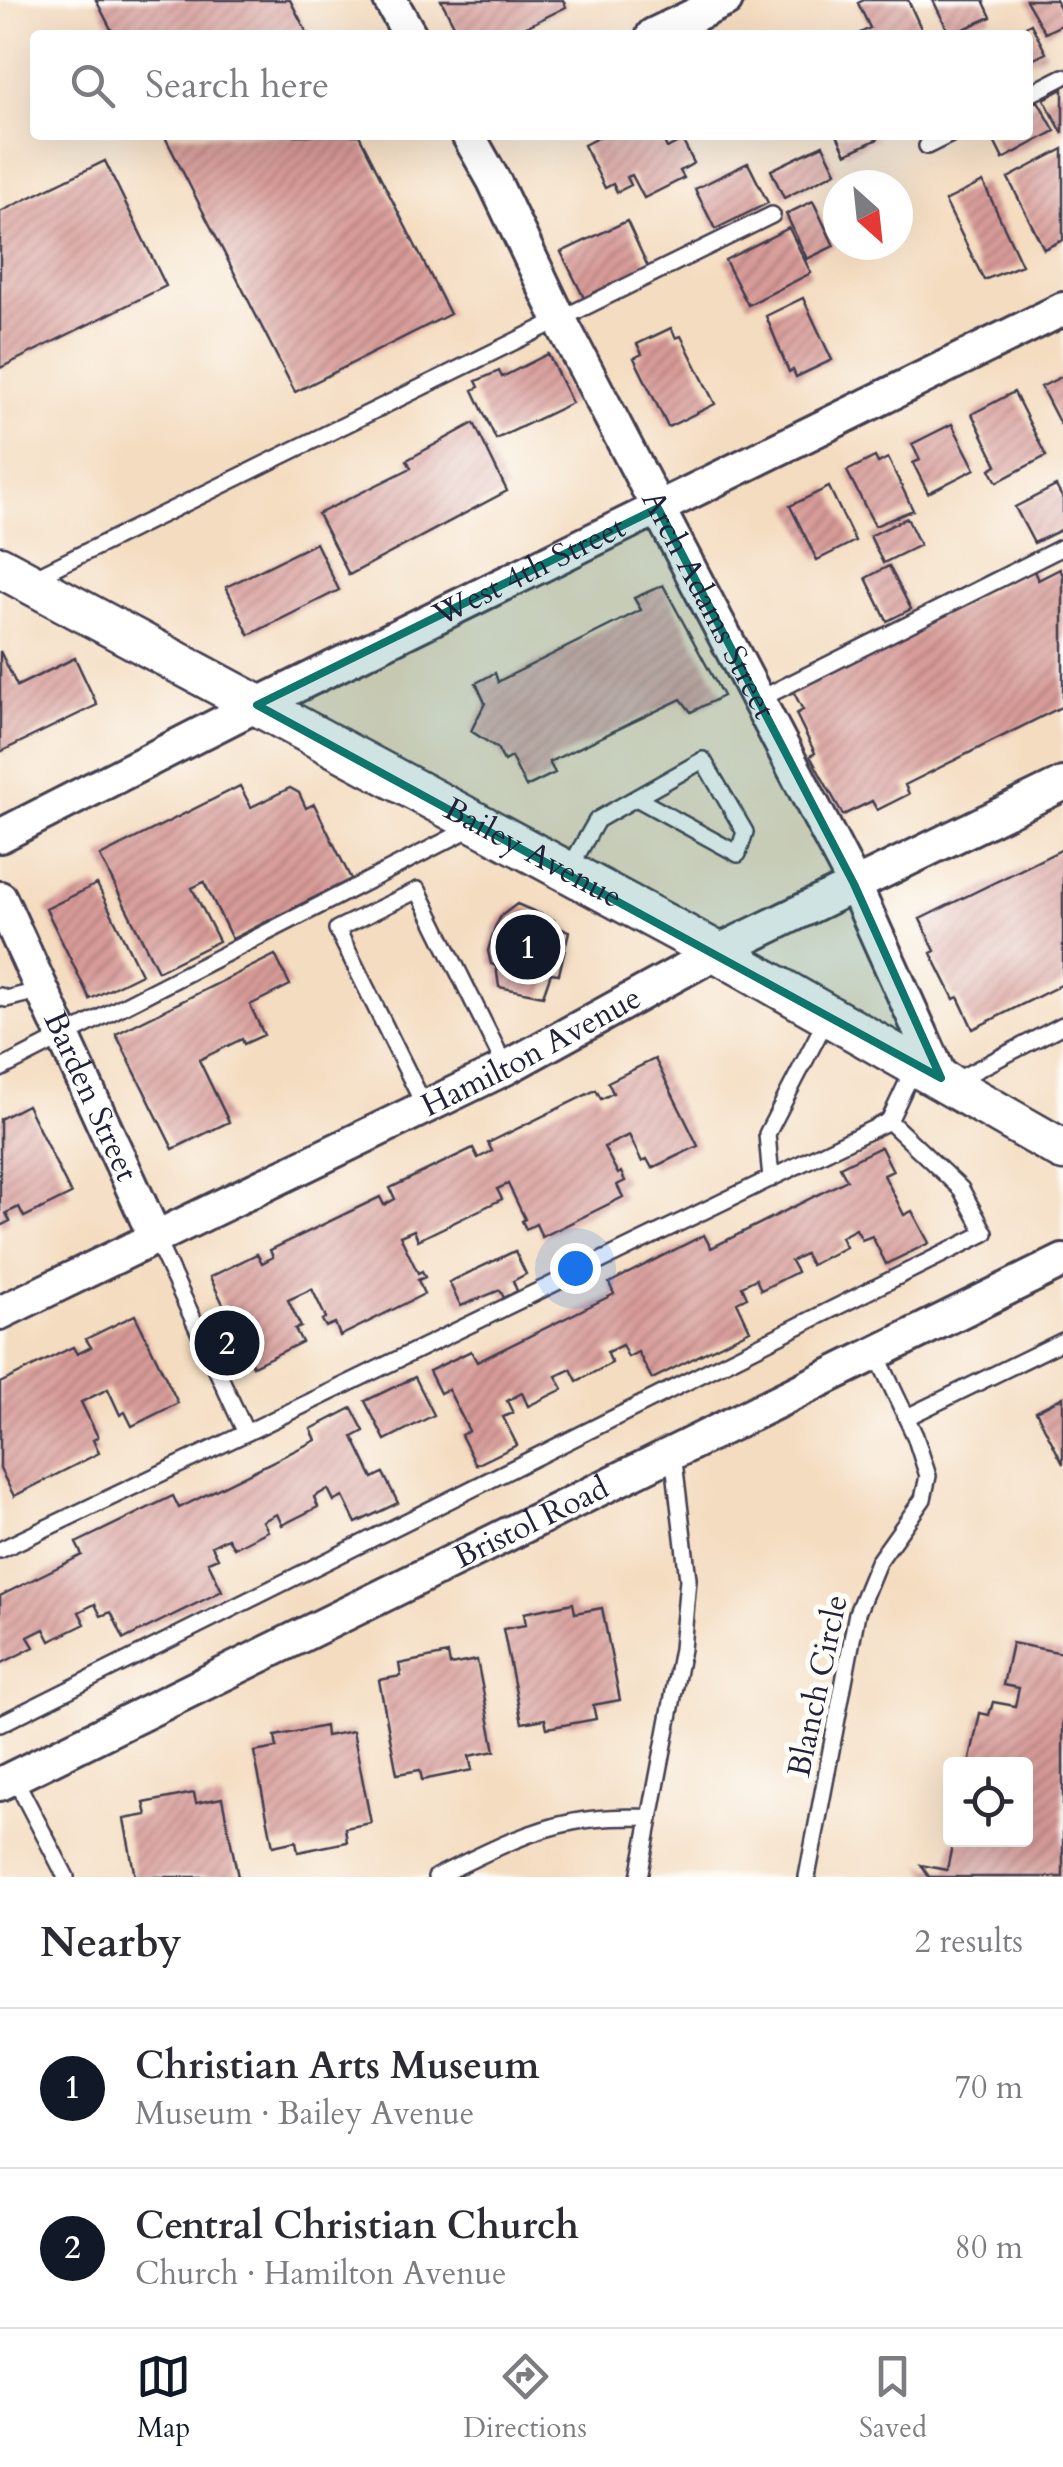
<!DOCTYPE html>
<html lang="en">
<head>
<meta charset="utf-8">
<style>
	:root { --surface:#fff; --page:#f2f2f3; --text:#2b2b33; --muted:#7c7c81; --line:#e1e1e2; --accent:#111827 }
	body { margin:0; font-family:Cardo,serif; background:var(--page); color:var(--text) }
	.controls { position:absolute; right:30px; bottom:30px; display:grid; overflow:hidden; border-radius:10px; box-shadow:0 10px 40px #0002 }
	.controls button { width:90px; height:90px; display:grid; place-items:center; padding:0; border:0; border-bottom:2px solid var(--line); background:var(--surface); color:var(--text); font:50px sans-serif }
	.compass { position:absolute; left:823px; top:170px; width:90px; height:90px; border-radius:50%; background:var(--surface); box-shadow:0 10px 40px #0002; rotate:153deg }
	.you { position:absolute; left:575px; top:1268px; width:35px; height:35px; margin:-25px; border:8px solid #fff; border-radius:50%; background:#1a73e8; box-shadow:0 0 0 15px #1a73e833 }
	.badge { display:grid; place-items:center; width:65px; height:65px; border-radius:50%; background:var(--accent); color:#fff; font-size:32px; font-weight:700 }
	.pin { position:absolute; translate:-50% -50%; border:5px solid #fff; box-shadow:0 2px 10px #0006 }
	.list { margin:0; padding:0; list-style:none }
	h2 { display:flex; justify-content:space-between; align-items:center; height:130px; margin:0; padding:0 40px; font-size:42px }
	h2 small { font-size:32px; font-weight:400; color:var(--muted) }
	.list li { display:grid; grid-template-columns:65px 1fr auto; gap:30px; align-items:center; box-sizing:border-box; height:160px; padding:0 40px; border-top:2px solid var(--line) }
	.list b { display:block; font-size:38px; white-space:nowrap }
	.list p { margin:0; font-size:32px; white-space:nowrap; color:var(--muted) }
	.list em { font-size:32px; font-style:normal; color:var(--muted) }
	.icon { flex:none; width:55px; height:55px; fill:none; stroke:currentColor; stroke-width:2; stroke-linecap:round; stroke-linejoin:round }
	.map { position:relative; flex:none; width:1063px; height:1877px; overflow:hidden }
	.search { position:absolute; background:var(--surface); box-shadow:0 10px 40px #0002; left:30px; right:30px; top:30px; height:110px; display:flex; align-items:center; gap:25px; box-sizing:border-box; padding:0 35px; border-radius:10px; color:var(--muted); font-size:38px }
	.sheet { height:450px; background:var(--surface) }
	nav { display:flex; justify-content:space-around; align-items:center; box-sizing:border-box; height:140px; border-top:2px solid var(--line); background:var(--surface); font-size:28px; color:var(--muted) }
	nav a { display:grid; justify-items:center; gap:5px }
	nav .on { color:var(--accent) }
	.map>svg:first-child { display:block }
</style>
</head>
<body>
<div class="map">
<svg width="1063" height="1877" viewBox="0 0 1063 1877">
	<defs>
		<pattern id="building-hatch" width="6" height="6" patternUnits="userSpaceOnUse" patternTransform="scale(2.5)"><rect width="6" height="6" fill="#d89b98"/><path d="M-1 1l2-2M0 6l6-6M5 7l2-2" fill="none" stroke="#af7e7d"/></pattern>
	</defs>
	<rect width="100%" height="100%" fill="#fdfcf7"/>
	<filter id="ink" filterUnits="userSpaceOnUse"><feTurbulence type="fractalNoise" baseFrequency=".01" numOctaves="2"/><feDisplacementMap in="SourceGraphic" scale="20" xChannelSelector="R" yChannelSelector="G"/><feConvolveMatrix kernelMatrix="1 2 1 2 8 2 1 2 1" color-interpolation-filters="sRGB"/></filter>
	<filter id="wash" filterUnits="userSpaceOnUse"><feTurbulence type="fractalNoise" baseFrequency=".0048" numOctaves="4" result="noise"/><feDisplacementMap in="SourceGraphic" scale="40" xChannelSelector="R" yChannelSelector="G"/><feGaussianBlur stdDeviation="2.25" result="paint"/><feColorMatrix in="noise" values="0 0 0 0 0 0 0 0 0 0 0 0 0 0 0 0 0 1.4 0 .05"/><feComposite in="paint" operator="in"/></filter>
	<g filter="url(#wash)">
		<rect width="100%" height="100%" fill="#f4dcc0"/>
		<g id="blocks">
			<!-- building -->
			<path fill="url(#building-hatch)" d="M96 0H290L308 35H114Z
				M441 0H563L566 7 510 35H459Z
				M864 0H908L924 35H856L870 28 858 3Z
				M933 0H983L991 17 950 35Z
				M1026 0H1056L1063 14V24L1045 33Z
				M1031 24 1046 53 1028 62V35H1009Z
				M1063 89V134L1044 99Z
				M1038 101 1055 131 1003 159 991 135H1028V106Z
				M164 135H359L450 314 295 392Z
				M603 135H661L667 148 682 140 694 163 680 171 684 178 644 198 632 175 627 177 631 185 617 192 613 184 605 188 584 145Z
				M837 135H876L878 139 846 154Z
				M823 145 836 172 784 198 771 170Z
				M1063 149V240L1044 249 1008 178Z
				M105 161 166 286 0 368V212Z
				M748 163 768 203 715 229 695 189Z
				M983 182 1022 265 984 280 945 201Z
				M813 201 834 246 807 259 786 214Z
				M627 221 649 269 585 300 561 252Z
				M789 228 811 273 748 305 725 260Z
				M803 298 832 360 796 377 793 370 789 372 766 316Z
				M671 328 676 338 681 336 715 404 668 427 634 358 642 354 637 344Z
				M548 354 572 403 496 439 473 390 479 387 476 381 499 371 502 377Z
				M1063 376V423L1060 424 1041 387Z
				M1014 392 1046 456 997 482 990 469 997 465 972 414Z
				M474 423 507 491 349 575 318 514 411 468 407 460Z
				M952 424 975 469 928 493 913 463 920 460 912 444Z
				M875 457 878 463 888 458 913 510 875 526 847 471Z
				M1056 486 1063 499V529L1034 543 1015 507Z
				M829 487 855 541 817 560 790 506Z
				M907 518 920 545 883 563 870 536Z
				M316 543 339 590 249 635 226 587Z
				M889 566 911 609 887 621 866 578Z
				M1033 569 1038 580 1060 569 1063 575V706L905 785 909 794 877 810 872 801 843 815 810 756 815 753 796 714 803 710 792 689Z
				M663 585 723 696 691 712 681 699 549 762 555 773 526 787 511 757 504 761 497 748 471 731 485 703 476 683 495 673 498 682 501 680 641 610 634 598Z
				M0 651 17 686 75 658 97 705 0 752Z
				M240 786 251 807 290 788 299 793 306 808 314 804 351 879 232 939 204 882 192 888 219 941 158 971 100 856Z
				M1063 849V984L973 1029 958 997 954 999 931 953 935 951 920 919Z
				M97 884 141 974 90 999 46 909Z
				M517 904 554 920 552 926 569 931 559 974 551 973 543 996 499 987 496 966 491 964 488 951 495 927 501 916Z
				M275 955 290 985 250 1005 264 1035 244 1044 242 1039 199 1060 229 1122 173 1149 116 1034Z
				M655 1059 698 1146 652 1168 647 1159 642 1162 629 1135 604 1147 618 1174 621 1172 625 1181 617 1185 623 1197 542 1237 536 1224 526 1229 522 1221 525 1219 508 1184 497 1189 502 1199 418 1240 414 1230 400 1236 418 1273 422 1271 425 1277 418 1280 424 1294 340 1336 335 1323 326 1327 322 1320 326 1318 312 1289 288 1300 301 1327 295 1329 302 1342 253 1366 210 1277 257 1254 262 1263 273 1257 270 1250 380 1197 384 1205 395 1199 390 1188 473 1148 478 1158 492 1151 488 1143 596 1090 601 1099 613 1093 608 1082Z
				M27 1105 71 1194 24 1217 19 1207 6 1213 10 1221 0 1226V1119Z
				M881 1147 893 1171 884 1175 904 1215 912 1211 929 1243 886 1264 872 1236 862 1240 856 1229 841 1237 846 1247 811 1265 805 1254 791 1261 797 1272 761 1290 756 1279 742 1286 747 1297 737 1302 750 1330 652 1379 638 1352 628 1357 622 1345 607 1352 612 1363 577 1381 571 1369 556 1376 563 1389 528 1406 522 1393 507 1401 513 1413 503 1417 517 1445 476 1465 461 1435 469 1431 448 1389 440 1393 429 1371 471 1351 477 1362 614 1294 609 1283 704 1235 711 1248 847 1180 840 1167Z
				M515 1251 526 1274 513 1281 517 1291 504 1298 500 1290 461 1306 449 1282Z
				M135 1315 178 1403 132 1426 125 1412 120 1415 108 1389 81 1402 98 1437 93 1440 99 1453 14 1496 0 1469V1383L73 1347 77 1354 91 1347 86 1339Z
				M415 1377 434 1415 385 1440 365 1401Z
				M1063 1397V1464L1036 1411Z
				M352 1408 364 1431 353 1437 373 1478 383 1473 398 1503 356 1523 343 1497 334 1501 328 1489 314 1497 318 1507 282 1525 277 1514 263 1521 268 1531 234 1548 228 1538 212 1546 218 1558 208 1562 222 1591 124 1639 111 1612 101 1616 95 1604 79 1612 85 1624 50 1641 44 1629 28 1637 34 1647 0 1664V1596L82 1555 76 1543 173 1496 179 1508 316 1440 311 1429Z
				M573 1603 575 1613 602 1608 620 1700 593 1705 596 1719 547 1728 545 1719 522 1723 503 1629 526 1625 524 1613Z
				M1012 1643 1063 1653V1877H929L921 1865 947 1870 953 1840H1026V1764H969L980 1713 989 1715 993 1702 1015 1706 1019 1688 1003 1685Z
				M448 1654 450 1665 477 1660 495 1751 469 1756 472 1770 422 1780 420 1770 397 1774 379 1680 401 1676 399 1664Z
				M325 1726 326 1736 353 1731 371 1823 345 1828 347 1842 298 1852 296 1841 273 1846 254 1752 277 1748 275 1736Z
				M194 1793 196 1803 222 1798 238 1877H135L124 1819 147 1815 144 1803Z"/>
		</g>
	</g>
	<g filter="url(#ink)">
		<use href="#blocks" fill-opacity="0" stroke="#423e4f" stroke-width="2.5"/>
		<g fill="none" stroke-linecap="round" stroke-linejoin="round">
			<!-- service casing -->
			<g stroke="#423e4f" stroke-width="20">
				<path id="service" d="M1028 95 1063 77
					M927 146 949 135
					M31 579 772 215
					M758 700 1063 547
					M569 869 597 820 703 760 745 832 738 854 636 798
					M0 996 6 999 42 990
					M0 1069 473 827
					M951 1083 1063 1025
					M425 1107 337 929 418 890 506 1068
					M771 1179 767 1134 827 1018
					M907 1417 1063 1341
					M246 1433 889 1121
					M0 1550 246 1433 155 1237
					M0 1724 985 1233 961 1189 889 1121 915 1066
					M14 1777 66 1877
					M436 1877C479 1856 525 1831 573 1822 598 1817 624 1817 650 1817
					M639 1877 682 1649 688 1579 673 1453
					M807 1877 857 1613 878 1562 923 1499 928 1476 915 1436 876 1353"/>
			</g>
			<!-- minor casing -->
			<g stroke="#423e4f" stroke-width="38">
				<g id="minor">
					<path d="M390 0 410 35"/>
					<path d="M653 35 726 0"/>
					<path id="s1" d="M468 135 494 181 560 320 854 884 941 1078"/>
					<path id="s2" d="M0 836 257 705 1063 309"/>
					<path id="s3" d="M0 898 155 1237"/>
					<path id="s4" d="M0 1313 506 1068 717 952 1063 784"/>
					<path id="s5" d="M0 1784 1063 1261"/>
				</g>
			</g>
			<!-- tertiary casing -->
			<g stroke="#423e4f" stroke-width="45">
				<g id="tertiary">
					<path id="s6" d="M0 567 717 952 1063 1150"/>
				</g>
			</g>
			<!-- service -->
			<use href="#service" stroke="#fff" stroke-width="15"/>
			<!-- minor -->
			<use href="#minor" stroke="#fff" stroke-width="32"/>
			<!-- tertiary -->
			<use href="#tertiary" stroke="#fff" stroke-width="40"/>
		</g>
	</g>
	<!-- marked area -->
	<path fill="#0f766e" fill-opacity="0.2" stroke="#0f766e" stroke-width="8" stroke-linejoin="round" d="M658 508 854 884 941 1078 257 705Z"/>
	<g text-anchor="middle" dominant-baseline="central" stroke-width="10" stroke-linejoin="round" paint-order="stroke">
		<!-- street labels -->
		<g font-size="32" fill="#22223b" stroke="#fdfcf7">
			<text stroke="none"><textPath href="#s2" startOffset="592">West 4th Street</textPath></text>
			<text stroke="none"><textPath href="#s1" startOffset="528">Arch Adams Street</textPath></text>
			<text stroke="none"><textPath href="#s6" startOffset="605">Bailey Avenue</textPath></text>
			<text stroke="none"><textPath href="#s4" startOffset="592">Hamilton Avenue</textPath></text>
			<text stroke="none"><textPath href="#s3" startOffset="218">Barden Street</textPath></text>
			<text stroke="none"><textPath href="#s5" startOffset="592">Bristol Road</textPath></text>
			<text transform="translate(818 1686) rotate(-78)">Blanch Circle</text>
		</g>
	</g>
</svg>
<div class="controls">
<button><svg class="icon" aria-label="locate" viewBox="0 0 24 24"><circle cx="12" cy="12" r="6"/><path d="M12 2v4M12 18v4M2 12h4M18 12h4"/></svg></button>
</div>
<svg class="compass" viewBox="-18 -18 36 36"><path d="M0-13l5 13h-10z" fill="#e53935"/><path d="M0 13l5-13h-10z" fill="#7c7c81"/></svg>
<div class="you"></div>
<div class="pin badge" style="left:528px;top:947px">1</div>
<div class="pin badge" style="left:227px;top:1343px">2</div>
<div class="search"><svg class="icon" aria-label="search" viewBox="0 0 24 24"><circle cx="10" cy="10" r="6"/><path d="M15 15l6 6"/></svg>Search here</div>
</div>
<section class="sheet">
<h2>Nearby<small>2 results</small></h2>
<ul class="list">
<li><span class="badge">1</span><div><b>Christian Arts Museum</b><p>Museum · Bailey Avenue</p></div><em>70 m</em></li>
<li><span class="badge">2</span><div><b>Central Christian Church</b><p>Church · Hamilton Avenue</p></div><em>80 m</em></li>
</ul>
</section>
<nav>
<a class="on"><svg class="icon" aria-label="map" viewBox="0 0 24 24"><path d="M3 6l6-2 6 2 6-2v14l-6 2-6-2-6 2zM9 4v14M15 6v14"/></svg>Map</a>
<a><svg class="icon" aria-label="directions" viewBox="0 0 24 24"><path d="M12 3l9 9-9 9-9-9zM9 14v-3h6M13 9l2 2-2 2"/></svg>Directions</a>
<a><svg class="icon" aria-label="saved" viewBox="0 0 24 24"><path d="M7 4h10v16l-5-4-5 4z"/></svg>Saved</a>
</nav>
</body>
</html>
